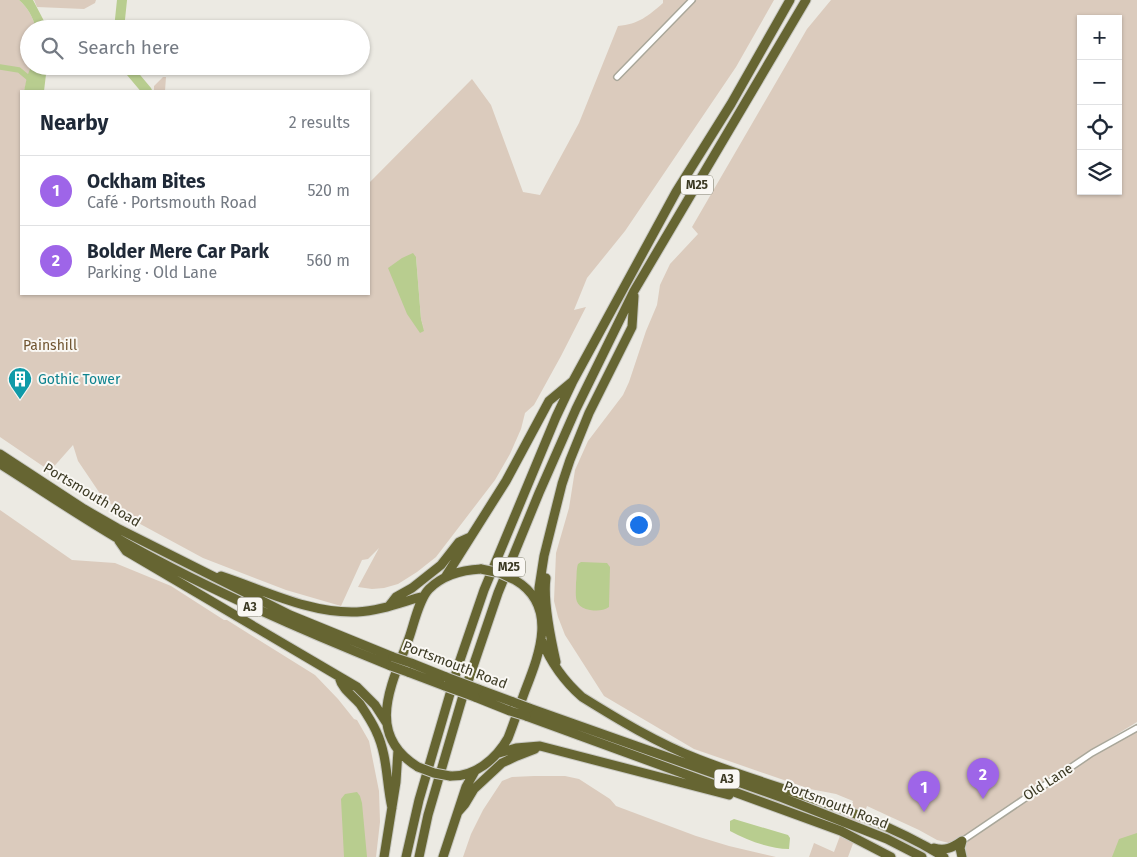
<!DOCTYPE html>
<html lang="en">
<head>
<meta charset="utf-8">
<style>
	:root { --surface:#fff; --page:#f6f6f7; --text:#1f2937; --muted:#747a83; --line:#e0e1e3; --accent:#9e65e8 }
	body { margin:0; font-family:"Fira Sans",sans-serif; background:var(--page); color:var(--text) }
	.controls { position:absolute; right:15px; top:15px; display:grid; overflow:hidden; border-radius:0px; box-shadow:0 1px 4px #0004 }
	.controls button { width:45px; height:45px; display:grid; place-items:center; padding:0; border:0; border-bottom:1px solid var(--line); background:var(--surface); color:var(--text); font:25px sans-serif }
	.you { position:absolute; left:638px; top:524px; width:18px; height:18px; margin:-12px; border:4px solid #fff; border-radius:50%; background:#1a73e8; box-shadow:0 0 0 8px #1a73e833 }
	.badge { display:grid; place-items:center; width:32px; height:32px; border-radius:50%; background:var(--accent); color:#fff; font-size:16px; font-weight:700 }
	.pin { position:absolute; translate:-50% -41px; filter:drop-shadow(0 1px 2px #0008) }
	.pin::after { content:''; position:absolute; top:26px; width:18px; height:15px; background:inherit; clip-path:polygon(0 0,100% 0,50% 100%) }
	.list { margin:0; padding:0; list-style:none }
	h2 { display:flex; justify-content:space-between; align-items:center; height:65px; margin:0; padding:0 20px; font-size:21px }
	h2 small { font-size:16px; font-weight:400; color:var(--muted) }
	.list li { display:grid; grid-template-columns:32px 1fr auto; gap:15px; align-items:center; box-sizing:border-box; height:70px; padding:0 20px; border-top:1px solid var(--line) }
	.list b { display:block; font-size:19px; white-space:nowrap }
	.list p { margin:0; font-size:16px; white-space:nowrap; color:var(--muted) }
	.list em { font-size:16px; font-style:normal; color:var(--muted) }
	.icon { flex:none; width:28px; height:28px; fill:none; stroke:currentColor; stroke-width:2; stroke-linecap:round; stroke-linejoin:round }
	.map { position:relative; flex:none; width:1137px; height:857px; overflow:hidden }
	.search { position:absolute; background:var(--surface); box-shadow:0 1px 4px #0004; left:20px; top:20px; width:350px; height:55px; display:flex; align-items:center; gap:12px; box-sizing:border-box; padding:0 18px; border-radius:28px; color:var(--muted); font-size:19px }
	.panel { position:absolute; background:var(--surface); box-shadow:0 1px 4px #0004; left:20px; top:90px; width:350px; height:205px; border-radius:0px }
	.map>svg:first-child { display:block }
</style>
</head>
<body>
<div class="map">
<svg width="1137" height="857" viewBox="0 0 1137 857">
	<rect width="100%" height="100%" fill="#eceae3"/>
	<!-- green -->
	<path fill="#dbcbbd" fill-rule="evenodd" d="M0 0H19C28 8 33 17 36 29H29V66H31L24 91H21V294H369V183L472 79 491 105 523 192 540 195 579 123 618 26C639 24 648 16 663 3V0H774L736 67 625 231 587 278 574 310 586 307 561 356 534 405 525 413 521 429 510 454 495 480 436 557 417 572 398 584 384 588 372 589 358 587 379 548 368 559 362 560 341 606 286 590 203 558 131 519 103 498 78 461 73 445 50 471 0 437ZM416 257 421 319 424 330 402 258Z
		M34 0H96L95 3 84 9 37 7Z
		M831 0H1137V722L1083 755 960 839 949 843 937 840 919 830 867 806 848 857H809L814 843 834 852 853 801 836 794 810 789 694 749 604 696 565 635 558 617 554 601 556 553 569 508 575 470 588 441 623 395 629 382 646 331 657 305 660 285 670 264 698 234 692 227 807 29ZM1081 19H1118V191H1081Z
		M163 77H166L165 91H154V86Z
		M0 510 72 560 115 563 171 586 224 620H227L315 675 338 699 354 719 357 720 369 741 379 791 380 822 376 857H0Z
		M1137 730V857H966L965 842 1087 760Z
		M534 776H565L579 779 610 799 616 806 696 836 729 846 776 857H463L471 834 483 810 502 781 512 777Z"/>
	<!-- water -->
	<path fill="#b8cd8f" d="M19 0H33L44 21 46 29H36C33 17 28 8 19 0Z
		M31 66H47L44 91H24L27 77Z
		M413 253 416 257 421 319 424 331 420 333 407 314 388 268 402 258Z
		M581 562 607 563 610 567 609 607C603 611 597 611 590 610 573 607 576 597 576 583 577 577 576 570 578 564Z
		M357 792 360 796 362 803 367 857H344L341 799 345 794Z
		M734 819 788 835 790 838 789 849C769 849 747 840 730 831V821Z
		M1137 833V857H1112L1119 839Z"/>
	<g fill="none" stroke-linecap="round" stroke-linejoin="round">
		<!-- canal -->
		<path stroke="#b8cd8f" stroke-width="5.5" d="M0 67 19 70 31 80"/>
		<!-- river -->
		<path stroke="#b8cd8f" stroke-width="10" d="M119 29 122 0
			M126 66 147 91"/>
		<!-- street casing -->
		<g stroke="#a9a79a" stroke-width="8">
			<path id="street" d="M617 77 692 0
				M962 841 1092 753 1137 728"/>
		</g>
		<!-- highway casing -->
		<g stroke="#c8c8c2" stroke-width="11">
			<path id="highway" d="M0 454 84 509 117 528 290 615 393 657
				M0 464C43 491 85 520 129 545 213 592 301 630 391 666
				M119 541 126 551 357 687 375 705 386 722
				M221 576C264 590 310 614 357 612 380 611 402 602 424 596
				M446 576 506 481 549 401 573 381
				M546 578C543 600 551 640 556 662
				M389 606 396 597 412 588 441 565 459 542 470 537
				M539 608V588L544 556 562 484 570 460 589 413 632 327 634 296
				M542 641C551 663 564 681 582 697 619 720 657 743 698 759 780 791 869 810 944 857
				M411 663 446 677
				M408 672 445 686
				M339 677C342 689 352 695 360 704 366 713 372 722 376 731 388 756 386 782 392 808
				M478 689 513 702
				M475 697 510 711
				M529 708 783 798 887 839 922 857
				M526 716 841 831 891 857
				M499 753 516 748 540 746 729 795
				M418 767C364 734 392 684 409 638 414 624 419 599 429 589 443 575 462 570 481 569
				M450 776C475 777 496 759 508 738 514 723 519 707 525 691 539 655 559 606 515 580
				M458 812 465 804 474 789 502 763 517 756 535 749
				M934 848C945 851 952 848 962 841
				M384 857 396 782 398 750
				M406 857 419 800 459 663 484 590 556 417 573 381 676 192 731 104 790 0
				M419 857 428 815 462 699 498 593 539 493 576 409 634 291 806 0
				M443 857 466 787 475 771
				M962 857 960 848 962 841"/>
		</g>
		<!-- street -->
		<use href="#street" stroke="#fff" stroke-width="5"/>
		<!-- highway -->
		<use href="#highway" stroke="#666532" stroke-width="9"/>
		<!-- highway-bridge casing -->
		<g stroke="#c8c8c2" stroke-width="11" stroke-linecap="butt">
			<path id="highway-bridge" d="M481 569 500 573 515 580
				M393 657 411 663
				M391 666 408 672
				M446 677 478 689
				M445 686 475 697
				M513 702 529 708
				M510 711 526 716
				M418 767 434 773 450 776"/>
		</g>
		<!-- highway-bridge -->
		<use href="#highway-bridge" stroke="#666532" stroke-width="9"/>
	</g>
	<!-- icons -->
	<defs>
		<g id="building-pin" transform="scale(1.25)"><path d="M0 17L-7.5 6A9.5 9.5 0 1 1 7.5 6Z" fill="#0f9aa8" stroke="#f9f7f3"/><path d="M-4-6H4V6H1V3H-1V6H-4ZM-2.5-4.3h1.7v1.8h-1.7ZM.8-4.3h1.7v1.8H.8ZM-2.5-1h1.7V.8h-1.7ZM.8-1h1.7V.8H.8Z" fill="#fff"/></g>
	</defs>
	<g fill-rule="evenodd">
		<use href="#building-pin" x="20" y="379"/>
	</g>
	<g text-anchor="middle" dominant-baseline="central" stroke-width="4" stroke-linejoin="round" paint-order="stroke">
		<!-- shield labels -->
		<g fill="#f9f7f3" stroke="#757362" stroke-width="1">
			<rect x="681" y="175.5" width="32" height="19" rx="4"/>
			<rect x="493" y="557.5" width="32" height="19" rx="4"/>
			<rect x="237.5" y="597.5" width="25" height="19" rx="4"/>
			<rect x="714.5" y="769.5" width="25" height="19" rx="4"/>
		</g>
		<g font-size="12" font-weight="bold" fill="#3c3a24">
			<text x="697" y="185">M25</text>
			<text x="509" y="567">M25</text>
			<text x="250" y="607">A3</text>
			<text x="727" y="779">A3</text>
		</g>
		<!-- park labels -->
		<g font-size="14" fill="#705531" stroke="#f9f7f3">
			<text x="50" y="345">Painshill</text>
		</g>
		<!-- culture labels -->
		<g font-size="14" fill="#0d838f" stroke="#f9f7f3" text-anchor="start">
			<text x="38" y="379">Gothic Tower</text>
		</g>
		<!-- street labels -->
		<g font-size="14" fill="#3c3a24" stroke="#f9f7f3">
			<text transform="translate(92 495) rotate(31)">Portsmouth Road</text>
			<text transform="translate(455 665) rotate(21)">Portsmouth Road</text>
			<text transform="translate(1048 782) rotate(-33)">Old Lane</text>
			<text transform="translate(836 805) rotate(21)">Portsmouth Road</text>
		</g>
	</g>
</svg>
<div class="controls">
<button>+</button>
<button>−</button>
<button><svg class="icon" aria-label="locate" viewBox="0 0 24 24"><circle cx="12" cy="12" r="6"/><path d="M12 2v4M12 18v4M2 12h4M18 12h4"/></svg></button>
<button><svg class="icon" aria-label="layers" viewBox="0 0 24 24"><path d="M12 4l9 5-9 5-9-5zM3 14l9 5 9-5"/></svg></button>
</div>
<div class="you"></div>
<div class="pin badge" style="left:924px;top:812px">1</div>
<div class="pin badge" style="left:983px;top:799px">2</div>
<div class="search"><svg class="icon" aria-label="search" viewBox="0 0 24 24"><circle cx="10" cy="10" r="6"/><path d="M15 15l6 6"/></svg>Search here</div>
<section class="panel">
<h2>Nearby<small>2 results</small></h2>
<ul class="list">
<li><span class="badge">1</span><div><b>Ockham Bites</b><p>Café · Portsmouth Road</p></div><em>520 m</em></li>
<li><span class="badge">2</span><div><b>Bolder Mere Car Park</b><p>Parking · Old Lane</p></div><em>560 m</em></li>
</ul>
</section>
</div>
</body>
</html>
